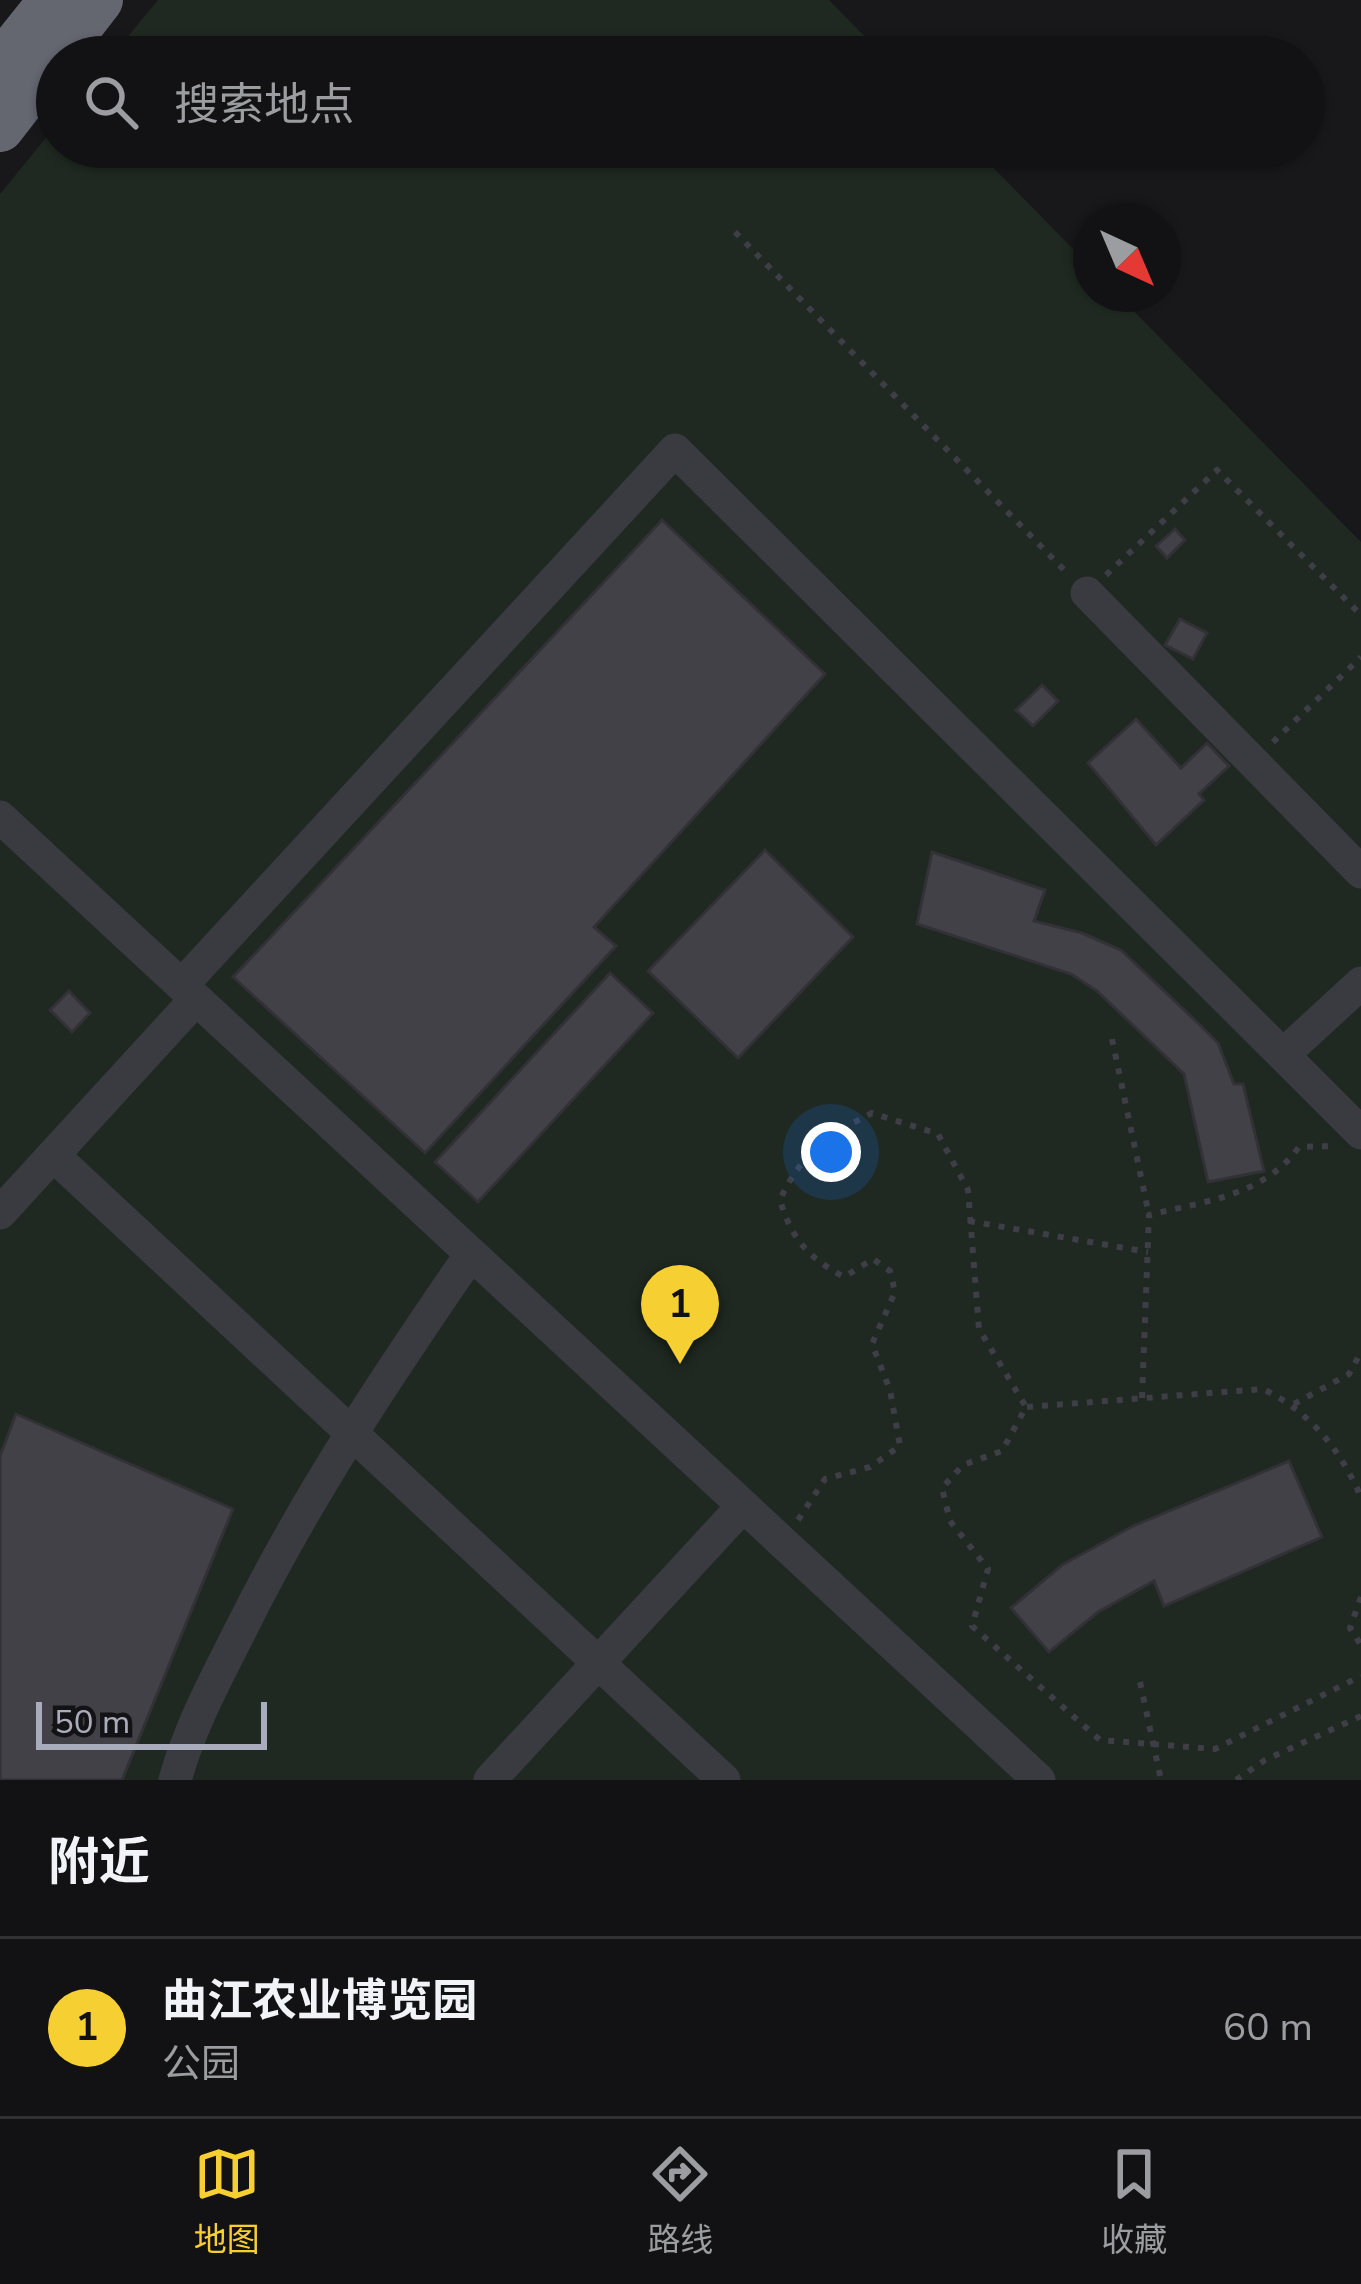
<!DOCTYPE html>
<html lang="zh">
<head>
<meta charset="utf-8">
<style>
	:root { --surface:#121114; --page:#1f1f22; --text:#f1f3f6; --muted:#9c9da0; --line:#313134; --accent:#f6d033 }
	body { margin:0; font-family:"Nunito Sans","Noto Sans SC",sans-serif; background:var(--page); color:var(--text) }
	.compass { position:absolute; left:1073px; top:204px; width:108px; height:108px; border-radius:50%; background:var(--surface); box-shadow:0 3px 9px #0004; rotate:136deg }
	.scale { position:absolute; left:36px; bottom:30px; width:231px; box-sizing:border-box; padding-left:12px; border:6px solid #a9acba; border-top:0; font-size:33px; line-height:42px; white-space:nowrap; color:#a9acba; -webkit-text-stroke:9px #131215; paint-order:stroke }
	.you { position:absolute; left:831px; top:1152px; width:42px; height:42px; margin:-30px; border:9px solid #fff; border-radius:50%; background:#1a73e8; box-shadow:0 0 0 18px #1a73e833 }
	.badge { display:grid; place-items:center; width:78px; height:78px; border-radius:50%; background:var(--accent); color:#111; font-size:39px; font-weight:700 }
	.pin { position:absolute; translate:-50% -99px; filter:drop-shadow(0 3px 6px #0008) }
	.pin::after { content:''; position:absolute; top:63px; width:42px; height:36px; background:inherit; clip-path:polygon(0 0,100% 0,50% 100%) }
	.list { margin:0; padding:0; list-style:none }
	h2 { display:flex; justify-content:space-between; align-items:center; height:156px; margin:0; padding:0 48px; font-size:51px }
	h2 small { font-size:39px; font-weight:400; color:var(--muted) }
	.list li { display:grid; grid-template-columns:78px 1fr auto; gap:36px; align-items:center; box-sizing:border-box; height:180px; padding:0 48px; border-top:3px solid var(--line) }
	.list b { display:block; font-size:45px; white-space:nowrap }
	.list p { margin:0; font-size:39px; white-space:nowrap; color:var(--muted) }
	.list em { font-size:39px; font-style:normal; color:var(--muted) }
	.icon { flex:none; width:66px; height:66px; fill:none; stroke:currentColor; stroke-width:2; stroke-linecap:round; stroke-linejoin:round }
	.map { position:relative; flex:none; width:1361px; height:1780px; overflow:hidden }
	.search { position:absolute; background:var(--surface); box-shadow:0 3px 9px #0004; left:36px; right:36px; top:36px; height:132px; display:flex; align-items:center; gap:30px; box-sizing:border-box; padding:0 42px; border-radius:66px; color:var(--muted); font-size:45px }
	.sheet { height:336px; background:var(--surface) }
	nav { display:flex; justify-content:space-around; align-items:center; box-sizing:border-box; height:168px; border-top:3px solid var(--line); background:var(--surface); font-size:33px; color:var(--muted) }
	nav a { display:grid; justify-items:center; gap:6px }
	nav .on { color:var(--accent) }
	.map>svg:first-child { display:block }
</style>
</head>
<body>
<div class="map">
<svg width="1361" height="1780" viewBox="0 0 1361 1780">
	<rect width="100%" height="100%" fill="#18171a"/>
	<!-- green -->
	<path fill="#1f2821" d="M158 0H829L885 57H111Z
		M57 124V147H973L1091 267V294H1117L1361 542V1780H0V194Z"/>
	<!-- building -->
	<path fill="#424147" stroke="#323136" stroke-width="3" d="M662 520 825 674 594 927 616 946 425 1153 233 977Z
		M1175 529 1185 540 1167 558 1156 546Z
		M1180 619 1207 633 1193 659 1165 645Z
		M1042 685 1058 701 1033 726 1016 710Z
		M1136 719 1181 768 1207 743 1229 766 1199 794 1204 800 1156 845 1088 763Z
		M765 850 853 937 738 1058 648 971Z
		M932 852 1045 890 1034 921 1082 933 1121 950 1200 1025 1218 1043 1234 1084H1243L1264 1171 1208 1182 1184 1074 1097 991 1071 974 917 924Z
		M610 973 653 1013 478 1202 435 1162Z
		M69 991 90 1013 72 1032 50 1010Z
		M16 1414 233 1509 122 1780H0V1456Z
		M1289 1461 1322 1537 1164 1606 1154 1581 1098 1612 1049 1652 1011 1608 1062 1565 1133 1526Z"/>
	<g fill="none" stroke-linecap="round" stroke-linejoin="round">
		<!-- path -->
		<path stroke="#3e3f46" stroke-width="6" stroke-dasharray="6 9" stroke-linecap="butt" d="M735 232 1067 573
			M1106 575 1217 470 1361 615
			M1273 742 1361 657
			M1112 1039 1149 1215
			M969 1221 1148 1252
			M1142 1398 1149 1215C1205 1201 1264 1196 1299 1147L1335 1146
			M1294 1404 1349 1374 1361 1352
			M1027 1407 1263 1389C1310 1412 1340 1449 1361 1497
			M798 1520 825 1479 870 1467 900 1446 890 1390 872 1344 895 1292 890 1271 873 1259 844 1277C808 1257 792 1240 780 1200 799 1156 830 1134 872 1113L938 1134 968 1190 979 1329 1026 1407 1002 1451 963 1465 942 1488 950 1521 988 1569 972 1626 1100 1740 1215 1749 1361 1676
			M1361 1597 1350 1628 1361 1645
			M1140 1682 1161 1780
			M1236 1780 1265 1760 1361 1716"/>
		<!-- minor -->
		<path stroke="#3a3a41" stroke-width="33" d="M1087 593 1361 872
			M0 817 1039 1780
			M1361 983 1283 1055 1361 1133
			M182 985 675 450 1283 1055
			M53 1155 724 1780
			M0 1213 196 999
			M175 1780C190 1726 216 1679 241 1629 307 1496 387 1376 471 1254
			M490 1780 743 1506"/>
		<!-- highway -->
		<path stroke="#646670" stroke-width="48" d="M0 66 53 0
			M0 128 99 0"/>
	</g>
</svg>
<svg class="compass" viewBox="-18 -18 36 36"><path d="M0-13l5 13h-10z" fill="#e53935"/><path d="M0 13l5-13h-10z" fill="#9c9da0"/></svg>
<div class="scale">50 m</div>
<div class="you"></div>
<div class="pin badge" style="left:680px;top:1364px">1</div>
<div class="search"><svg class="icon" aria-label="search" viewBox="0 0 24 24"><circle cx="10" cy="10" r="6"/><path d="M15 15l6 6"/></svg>搜索地点</div>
</div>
<section class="sheet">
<h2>附近<small></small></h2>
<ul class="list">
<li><span class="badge">1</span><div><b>曲江农业博览园</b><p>公园</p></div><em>60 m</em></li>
</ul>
</section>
<nav>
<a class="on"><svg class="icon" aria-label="map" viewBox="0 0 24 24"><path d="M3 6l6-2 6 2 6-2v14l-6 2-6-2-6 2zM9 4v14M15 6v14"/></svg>地图</a>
<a><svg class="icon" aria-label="directions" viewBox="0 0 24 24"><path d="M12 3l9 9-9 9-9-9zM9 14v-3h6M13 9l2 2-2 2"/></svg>路线</a>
<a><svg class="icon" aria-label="saved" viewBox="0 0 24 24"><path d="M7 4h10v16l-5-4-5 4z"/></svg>收藏</a>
</nav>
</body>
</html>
